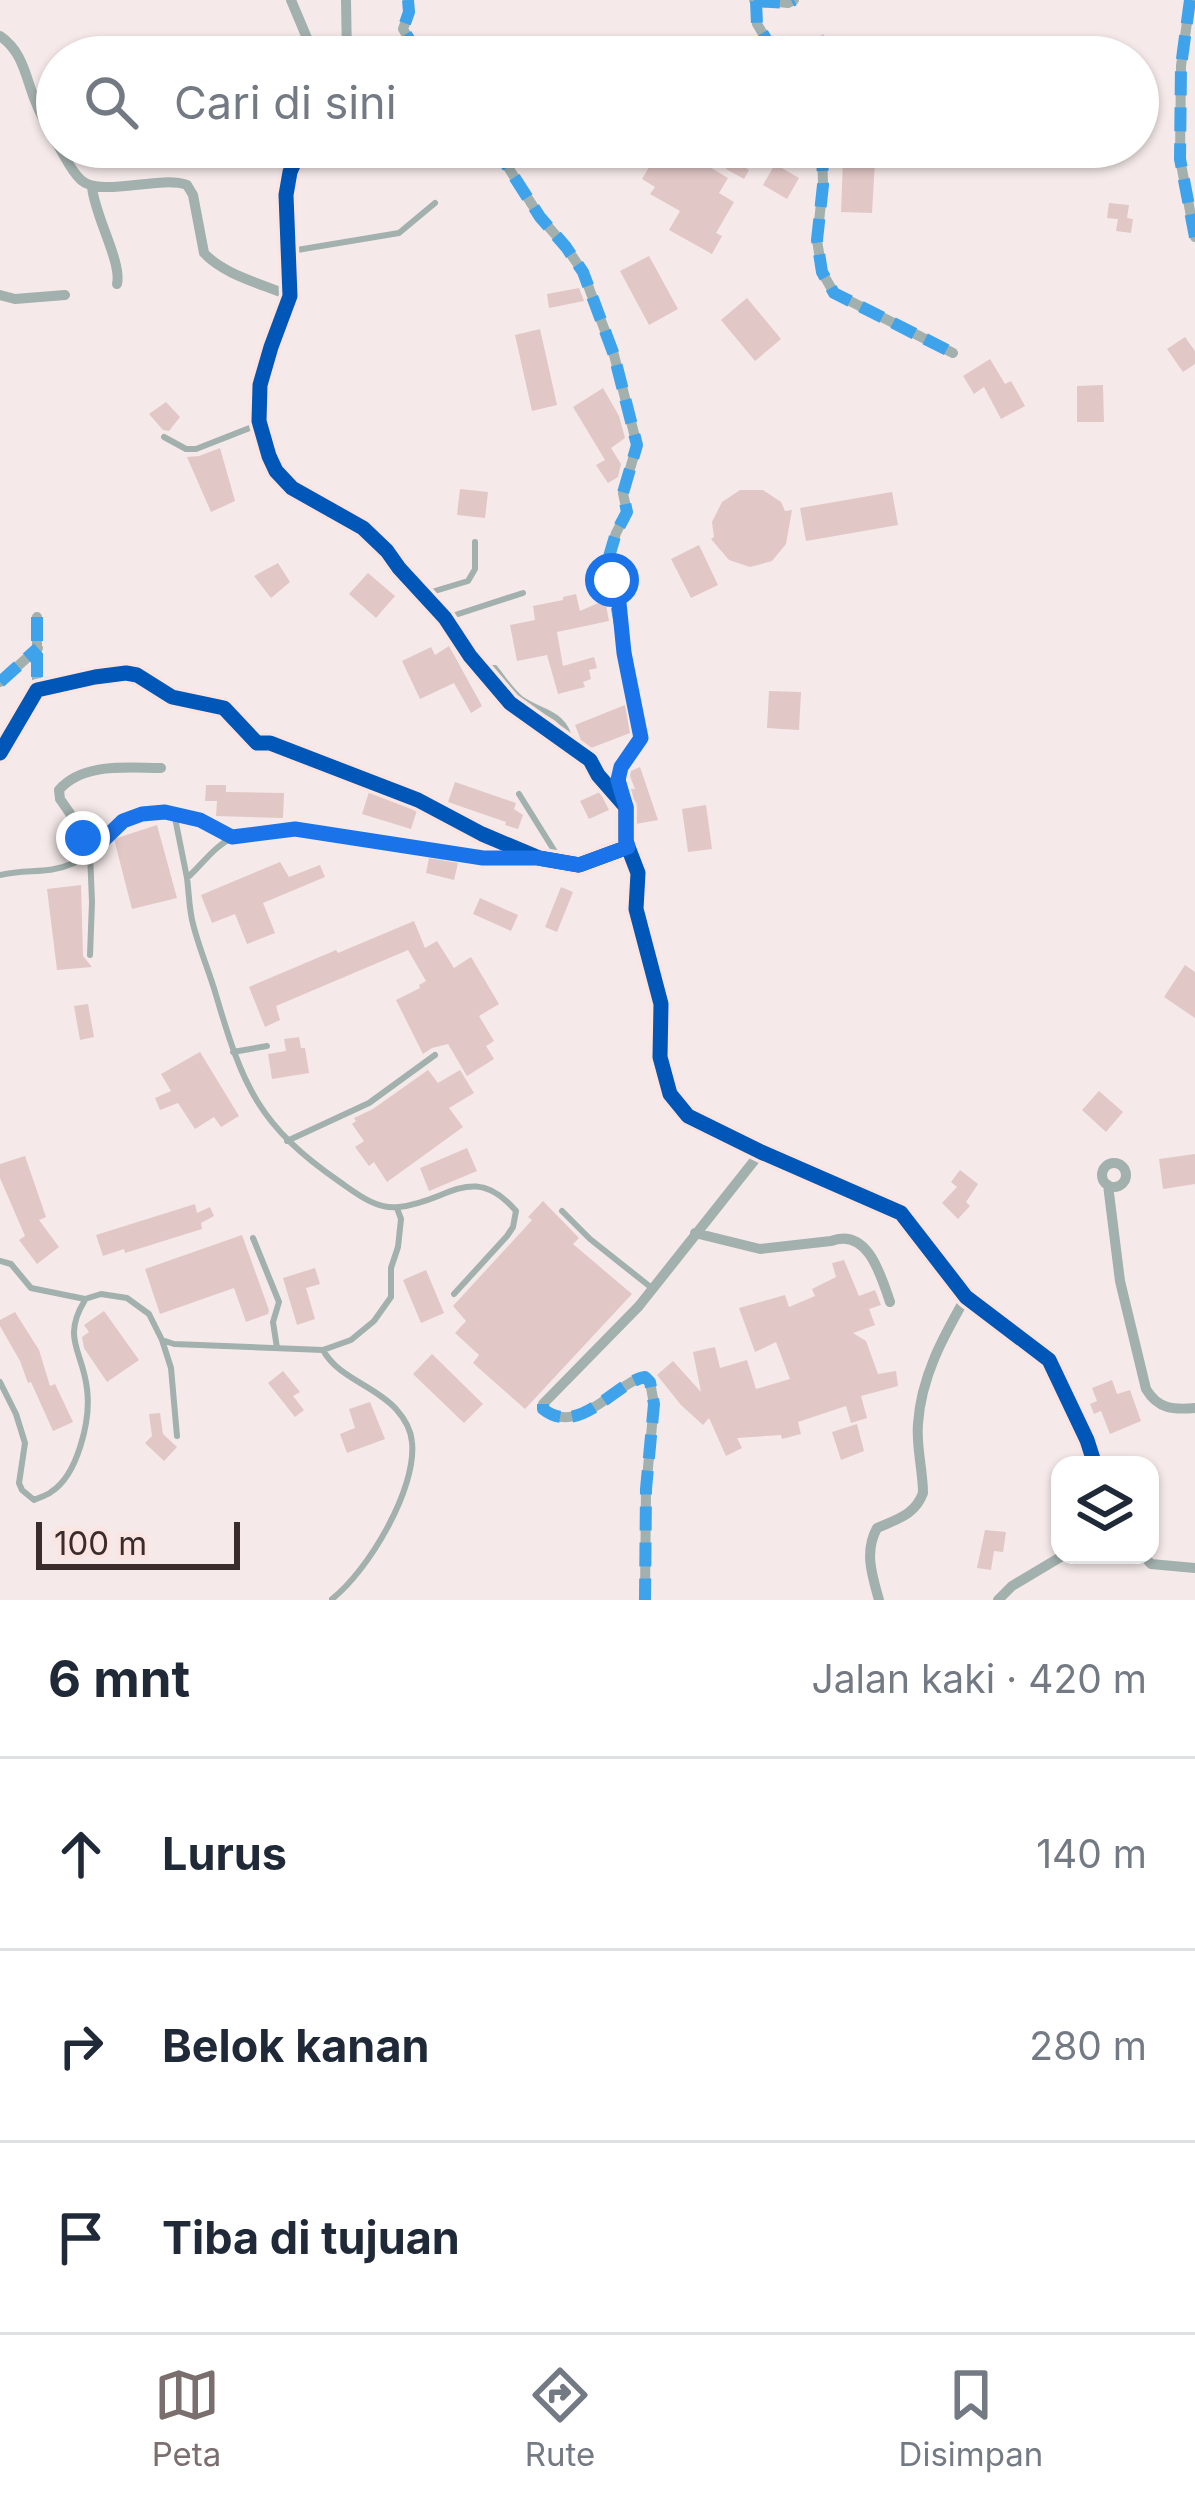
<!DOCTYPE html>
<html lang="id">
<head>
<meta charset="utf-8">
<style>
	:root { --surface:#fff; --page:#f6f6f7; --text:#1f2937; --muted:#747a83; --line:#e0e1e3; --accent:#7b6e6e }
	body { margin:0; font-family:Inter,sans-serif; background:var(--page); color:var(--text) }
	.controls { position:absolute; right:36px; bottom:36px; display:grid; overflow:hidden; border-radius:24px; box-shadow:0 3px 9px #0004 }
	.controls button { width:108px; height:108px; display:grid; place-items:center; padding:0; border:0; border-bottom:3px solid var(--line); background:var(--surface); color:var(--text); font:60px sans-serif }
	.scale { position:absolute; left:36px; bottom:30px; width:204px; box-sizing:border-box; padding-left:12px; border:6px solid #3a2c2c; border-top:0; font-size:33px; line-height:42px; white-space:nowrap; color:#3a2c2c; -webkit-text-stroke:9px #fbe5e3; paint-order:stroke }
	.stop { position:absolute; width:36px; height:36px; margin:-27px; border:9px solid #1a73e8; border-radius:50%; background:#fff }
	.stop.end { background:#1a73e8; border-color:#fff; box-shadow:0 3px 12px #0008 }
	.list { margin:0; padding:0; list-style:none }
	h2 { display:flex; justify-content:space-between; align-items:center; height:156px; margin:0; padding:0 48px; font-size:51px }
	h2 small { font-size:39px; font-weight:400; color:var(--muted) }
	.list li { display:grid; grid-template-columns:78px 1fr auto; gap:36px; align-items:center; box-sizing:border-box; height:192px; padding:0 48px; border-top:3px solid var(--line) }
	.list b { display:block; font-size:45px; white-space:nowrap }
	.list em { font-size:39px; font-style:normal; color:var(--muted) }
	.icon { flex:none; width:66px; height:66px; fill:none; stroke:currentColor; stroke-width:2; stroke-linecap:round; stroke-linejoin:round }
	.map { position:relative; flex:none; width:1195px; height:1600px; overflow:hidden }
	.search { position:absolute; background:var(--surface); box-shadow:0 3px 9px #0004; left:36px; right:36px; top:36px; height:132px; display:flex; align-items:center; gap:30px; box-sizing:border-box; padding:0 42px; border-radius:66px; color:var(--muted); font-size:45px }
	.sheet { height:732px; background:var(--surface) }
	nav { display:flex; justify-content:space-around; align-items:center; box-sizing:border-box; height:168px; border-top:3px solid var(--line); background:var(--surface); font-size:33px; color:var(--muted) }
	nav a { display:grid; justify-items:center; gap:6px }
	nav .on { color:var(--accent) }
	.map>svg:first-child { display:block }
</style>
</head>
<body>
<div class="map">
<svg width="1195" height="1600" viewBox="0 0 1195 1600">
	<rect width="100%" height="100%" fill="#f5eae9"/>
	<!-- building -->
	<path fill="#e1c7c6" d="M823 34 839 57H806L800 49Z
		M661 147H676L728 178 719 193 734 202 716 233 722 236 712 254 669 230 680 211 650 194 655 187 642 179Z
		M722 147H756L743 166 749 170 744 179 726 169 734 155Z
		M843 160 875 161 872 213 841 212Z
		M775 164 799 178 787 199 763 185Z
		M1109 203 1129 205 1127 218 1133 219 1131 233 1116 231 1118 219 1107 218Z
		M649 256 678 309 649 325 620 271Z
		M579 288 584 301 549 308 547 294Z
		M747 298 781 339 755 361 721 320Z
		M540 329 557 405 532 411 515 335Z
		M1185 337 1195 351V364L1183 372 1167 349Z
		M990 359 1005 384 1011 381 1025 406 1001 419 984 387 974 394 963 376Z
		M1103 385 1104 422H1077V386Z
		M603 388 619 416 625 438 611 448 621 464 618 477 608 483 596 465 605 460 573 407Z
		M166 402 180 417 169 431 163 430 149 414Z
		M220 448 235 501 211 512 187 457 199 456Z
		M460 489 488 492 485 518 457 515Z
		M740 490H763L781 502 785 511 792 510 786 544 772 561 750 567 729 560 711 539 714 537 712 522 722 502Z
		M892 492 898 525 806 541 800 508Z
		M699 545 718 585 691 598 671 559Z
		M278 563 290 582 271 598 254 576Z
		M368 573 395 596 376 618 349 594Z
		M576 594 580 611 605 600 609 621 557 632 563 666 594 657 597 668 589 670 591 679 583 682 585 687 558 694 547 655 517 661 510 625 535 620 533 606 563 600V597Z
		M449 646 482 706 471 713 454 683 420 699 402 661 431 647 435 655Z
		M769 691 801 692 799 730 767 728Z
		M625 705 630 733 591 748 582 743 575 725Z
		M640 767 658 820 636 824V807L631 789H635L630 776 631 771Z
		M455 782 516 803 514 809 523 815 518 829 505 825 506 822 448 802Z
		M206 785H226V792L284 793 283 818 216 816 217 801H205Z
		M369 792 417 810 411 829 362 814Z
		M600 792 609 810 589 819 580 801Z
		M706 805 712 849 688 852 682 809Z
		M157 825 177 898 132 909 114 839Z
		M429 858 458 863 454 880 426 873Z
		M280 862 289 877 320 865 325 877 263 903 275 933 247 944 235 914 212 923 201 895Z
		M81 885 83 956 92 967 57 970 47 889Z
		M561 887 573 892 557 932 545 927Z
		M480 898 518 915 511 931 473 914Z
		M414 921 425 948 437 941 454 968 471 957 499 1004 479 1016 494 1041 486 1046 494 1059 467 1076 448 1044 432 1048 423 1054 396 1000 420 988 419 985 426 981 408 950 276 1006 280 1020 265 1027 249 987 336 950 338 953Z
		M1185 965 1195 972V1018L1164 997Z
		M88 1004 94 1037 80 1040 74 1006Z
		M299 1037 301 1048H305L309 1073 272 1079 268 1054 286 1051 284 1039Z
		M200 1052 239 1116 221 1127 214 1117 195 1129 178 1103 160 1110 155 1098 171 1091 161 1074Z
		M428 1070 438 1083 460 1070 474 1093 449 1108 463 1127 387 1182 374 1162 369 1166 355 1147 364 1141 352 1124 356 1121 354 1118 373 1109Z
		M1099 1091 1123 1112 1106 1132 1082 1110Z
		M467 1148 477 1171 429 1191 420 1168Z
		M1195 1154V1184L1163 1189 1159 1159Z
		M25 1156 46 1217 39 1220 59 1247 37 1264 19 1240 25 1236 0 1178V1164Z
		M960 1170 978 1184 966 1202 970 1206 958 1219 942 1203 957 1187 951 1182Z
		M543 1201 579 1238 573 1244 632 1294 525 1409 473 1363 479 1355 455 1333 466 1321 453 1306 532 1220 528 1217Z
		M195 1204 197 1213 210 1207 214 1216 201 1223 202 1229 125 1253 124 1249 103 1256 96 1235Z
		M242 1235 269 1310 268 1314 246 1322 234 1288 160 1314 145 1269Z
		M844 1260 859 1296 875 1290 881 1305 869 1309 875 1325 853 1333 866 1341 878 1374 896 1371 898 1386 861 1396 867 1418 851 1423 846 1406 798 1422 801 1434 782 1439 781 1435 737 1438 742 1448 726 1456 709 1418 703 1425 681 1405 657 1375 673 1361 701 1392 693 1352 715 1347 720 1368 747 1360 756 1389 790 1379 776 1342 755 1352 739 1308 785 1295 789 1307 815 1296 812 1289 836 1277 832 1263Z
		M315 1268 320 1284 306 1288 315 1319 297 1325 283 1278Z
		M426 1270 444 1313 421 1323 403 1280Z
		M104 1311 139 1360 107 1382 84 1348 82 1337 89 1332 84 1325Z
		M15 1312 39 1350 50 1386 55 1384 73 1422 53 1431 31 1382 28 1383 20 1361 0 1326V1320Z
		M432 1354 483 1404 464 1423 413 1374Z
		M283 1371 300 1392 293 1396 304 1410 295 1417 268 1383Z
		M1112 1380 1117 1394 1130 1390 1141 1421 1110 1434 1101 1411 1094 1414 1090 1404 1097 1401 1092 1388Z
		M370 1402 385 1439 347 1453 340 1434 355 1428 349 1409Z
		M160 1413 163 1434 177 1447 164 1461 145 1443 152 1436 149 1414Z
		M857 1424 864 1451 841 1460 832 1432Z
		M985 1530 1006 1532 1003 1552 994 1551 991 1570 977 1568Z"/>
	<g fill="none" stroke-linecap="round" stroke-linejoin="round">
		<!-- lane -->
		<path stroke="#a2b0ae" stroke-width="6" d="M291 251 399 233 435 203
			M164 437 186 449H196L260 424
			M425 594 468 581 475 569V542
			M446 618 523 593
			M481 668H495C503 678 510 690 521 699 542 714 564 711 571 743
			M519 794 562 863
			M174 813 187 878
			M0 875C27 868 47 875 74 863 92 855 103 838 117 826 152 797 199 817 232 837
			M90 955 92 902 90 853
			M233 1052 267 1046
			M287 1141 369 1103 435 1055
			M562 1211 590 1239 653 1289
			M253 1238 279 1302 273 1322 277 1348
			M0 1261 11 1264 31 1288 85 1299 101 1294 127 1298 149 1314 162 1340 174 1344 323 1350 351 1340 374 1321 391 1297V1268L398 1247 401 1219 397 1208
			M454 1294 507 1236 513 1227 516 1211C473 1161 448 1202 399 1207 377 1210 357 1194 340 1182 259 1126 243 1087 216 995 209 971 199 948 193 924 189 909 189 893 187 878 202 865 217 842 236 837 305 815 386 845 455 855 480 859 504 858 529 858
			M162 1340 171 1368 177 1436
			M323 1350C338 1378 374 1385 396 1409 404 1418 411 1429 412 1442 417 1489 368 1571 332 1599
			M0 1382 16 1414 25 1443 19 1483 22 1490 34 1500C40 1497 46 1496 51 1492 78 1475 91 1419 87 1389 83 1351 61 1339 85 1300"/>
		<!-- street -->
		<path stroke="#a2b0ae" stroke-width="10" d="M291 0 315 57
			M346 0 347 57
			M408 0 409 12 403 29 414 47 425 57
			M754 0 756 1 757 24 777 57
			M756 0 788 3 794 0
			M1190 0 1181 66 1180 159 1195 237
			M0 36C22 51 25 74 34 98 40 114 48 129 57 144
			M59 147C65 157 72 172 81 180 101 198 159 175 187 185L193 195 204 253C224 275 263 284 290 296
			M495 147 540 217 566 247 583 272 614 355 637 445 623 493 627 512 616 533 608 560 641 738C624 762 614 768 623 798
			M822 147 823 185 817 240 822 272 834 293 953 353
			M92 187C95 217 122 262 117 284
			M0 295 15 299 65 295
			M37 617V690
			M0 682 38 648
			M0 753 37 690 95 677 126 673 137 675 172 697 224 708 257 743H270L418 800 482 834 539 858 579 865 628 847 626 840V807L598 775 590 760 510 703 470 656 445 618 399 568 387 551 363 528 292 488 276 471 269 456 259 421 260 385 271 347 290 296 286 195 290 172 301 147
			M628 847 638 873 636 909 661 1004 660 1057 670 1094 688 1116 761 1152 901 1213 966 1297 1049 1360 1087 1440 1095 1465
			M90 853 78 825 60 799 59 790C83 762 128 768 161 768
			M1102 1175a12 12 0 1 1 24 0a12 12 0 1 1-24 0Z
			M1108 1185 1120 1281 1146 1389C1158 1409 1173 1410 1195 1408
			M695 1233 760 1249 831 1241C868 1227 881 1276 890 1302
			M1143 1555 1151 1564 1195 1568
			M645 1600 646 1489 654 1404 650 1382 645 1377C615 1382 580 1438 543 1409V1404L639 1306 761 1152
			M879 1600C872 1575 864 1552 877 1528 897 1519 915 1515 923 1493 923 1470 916 1447 918 1424 921 1377 943 1337 966 1297
			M998 1600 1012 1586 1064 1555"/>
		<!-- quiet -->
		<path stroke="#3fa3eb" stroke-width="12" stroke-dasharray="24 12" stroke-linecap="butt" d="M408 0 409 12 403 29 414 47 425 57
			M754 0 756 1 757 24 777 57
			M1190 0 1181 66 1180 159 1195 237
			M756 1 788 3 794 0
			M495 147 540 217 566 247 583 272 614 355 637 445 623 493 627 512 616 533 608 560 641 738C626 759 614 769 623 796
			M822 147 823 185 817 240 822 272 834 293 953 353
			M37 617V690
			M0 682 38 648
			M543 1404V1409C580 1438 615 1382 645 1377L650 1382 654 1404 646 1489 645 1600"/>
		<!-- cycleway casing -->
		<g stroke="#fbe5e3" stroke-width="22">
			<path id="cycleway" d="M0 753 37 690 95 677 126 673 137 675 172 697 224 708 257 743H270L418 800 482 834 539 858 579 865 628 847 626 840V807L598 775 590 760 510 703 470 656 445 618 399 568 387 551 363 528 292 488 276 471 269 456 259 421 260 385 271 347 290 296 286 195 290 172 301 147
				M628 847 638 873 636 909 661 1004 660 1057 670 1094 688 1116 761 1152 901 1213 966 1297 1049 1360 1087 1440 1095 1465"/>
		</g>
		<!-- cycleway -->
		<use href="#cycleway" stroke="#0057b8" stroke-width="15"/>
	</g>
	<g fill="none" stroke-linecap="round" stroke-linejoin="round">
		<!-- route -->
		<path stroke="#1a73e8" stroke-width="15" d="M83 838 90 853 123 821 142 814 165 812 200 820 232 837 295 829 483 858H538L579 865 628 847 626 841V807L618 780 621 767 641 738 624 653 619 603 612 580"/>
	</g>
</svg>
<div class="controls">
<button><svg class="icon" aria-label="layers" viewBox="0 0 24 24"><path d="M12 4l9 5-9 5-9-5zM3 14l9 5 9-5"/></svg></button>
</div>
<div class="scale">100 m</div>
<div class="stop" style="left:612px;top:580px"></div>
<div class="stop end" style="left:83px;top:838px"></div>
<div class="search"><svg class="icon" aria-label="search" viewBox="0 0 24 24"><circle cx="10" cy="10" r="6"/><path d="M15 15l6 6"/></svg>Cari di sini</div>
</div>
<section class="sheet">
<h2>6 mnt<small>Jalan kaki · 420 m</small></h2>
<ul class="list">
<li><svg class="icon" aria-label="ahead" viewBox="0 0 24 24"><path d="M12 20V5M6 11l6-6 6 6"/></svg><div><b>Lurus</b></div><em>140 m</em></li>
<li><svg class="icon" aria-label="right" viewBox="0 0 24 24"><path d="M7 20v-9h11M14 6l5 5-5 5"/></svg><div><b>Belok kanan</b></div><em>280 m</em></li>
<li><svg class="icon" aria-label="arrive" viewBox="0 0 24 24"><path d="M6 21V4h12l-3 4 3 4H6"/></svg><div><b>Tiba di tujuan</b></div></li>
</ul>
</section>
<nav>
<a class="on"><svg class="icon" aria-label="map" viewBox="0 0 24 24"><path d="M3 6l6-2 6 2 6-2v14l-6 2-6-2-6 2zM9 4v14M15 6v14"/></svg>Peta</a>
<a><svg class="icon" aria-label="directions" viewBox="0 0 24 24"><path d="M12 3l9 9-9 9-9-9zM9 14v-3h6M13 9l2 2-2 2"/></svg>Rute</a>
<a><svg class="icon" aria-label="saved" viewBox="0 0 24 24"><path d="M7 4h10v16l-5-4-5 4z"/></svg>Disimpan</a>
</nav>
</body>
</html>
